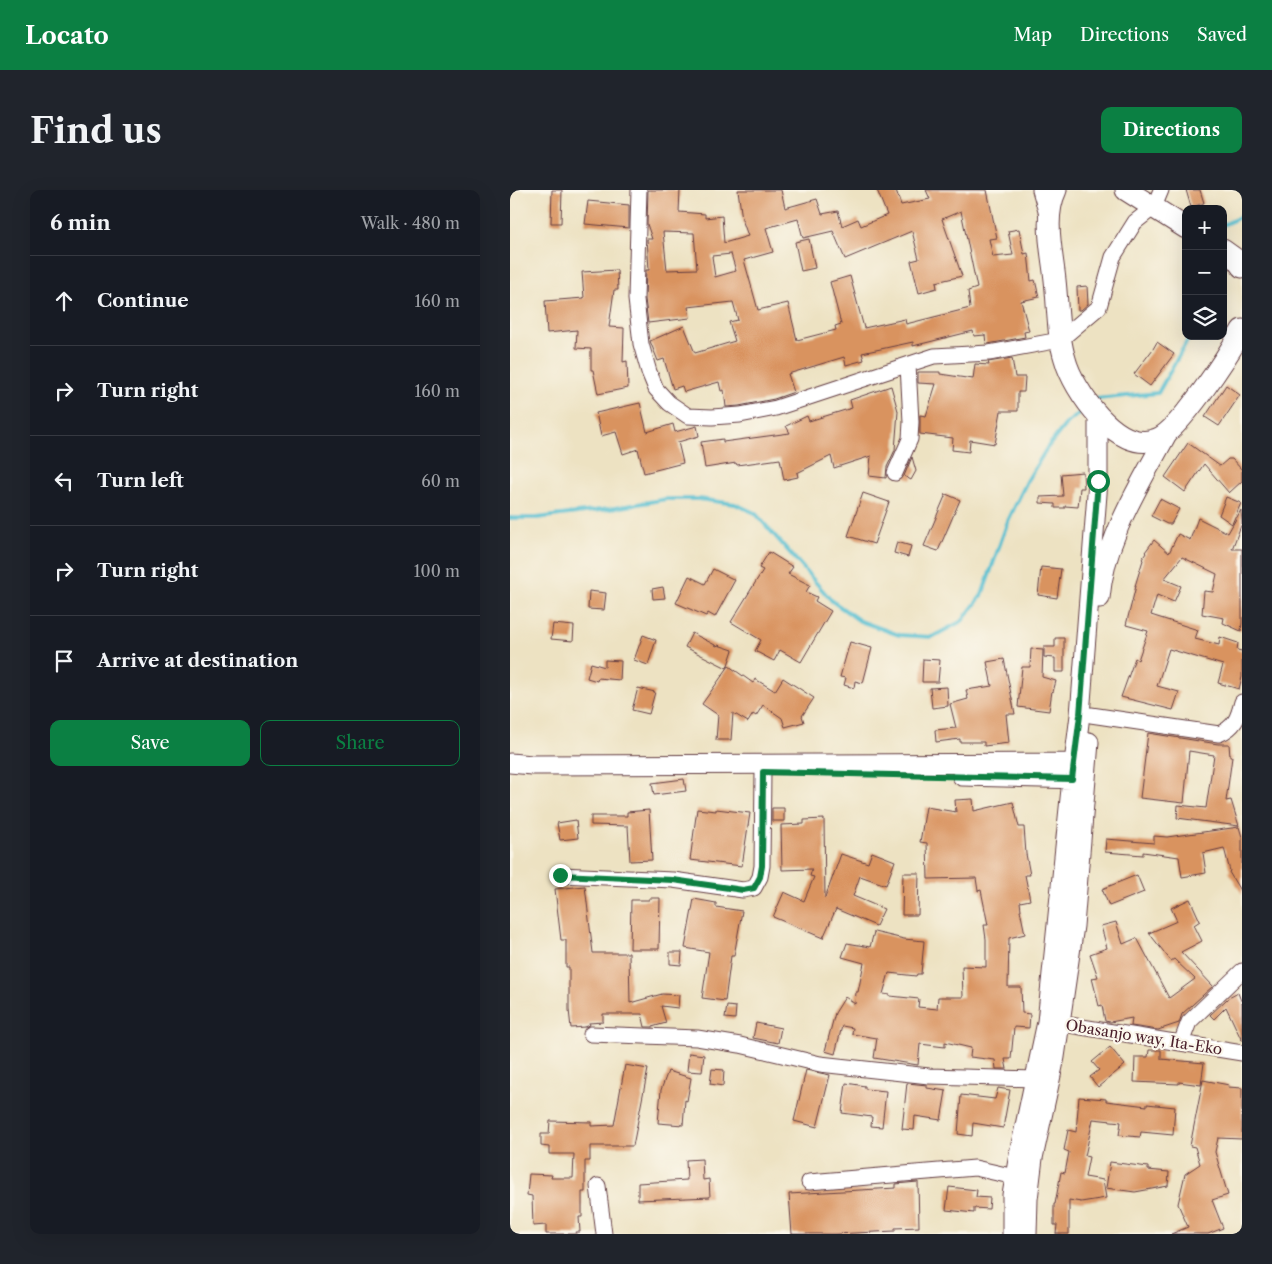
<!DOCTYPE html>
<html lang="en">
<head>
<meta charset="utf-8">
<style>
	:root { --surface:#171b24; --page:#20242c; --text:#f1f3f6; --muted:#9ea1a6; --line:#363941; --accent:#0b8043 }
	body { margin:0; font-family:"Libre Caslon Text",serif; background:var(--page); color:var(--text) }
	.controls { position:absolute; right:15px; top:15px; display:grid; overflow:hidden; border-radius:10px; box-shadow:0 5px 20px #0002 }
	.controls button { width:45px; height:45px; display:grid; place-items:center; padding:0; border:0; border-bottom:1px solid var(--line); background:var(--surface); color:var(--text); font:25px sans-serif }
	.stop { position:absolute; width:15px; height:15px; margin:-11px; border:4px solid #0b8043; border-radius:50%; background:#fff }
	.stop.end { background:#0b8043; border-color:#fff; box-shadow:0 1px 5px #0008 }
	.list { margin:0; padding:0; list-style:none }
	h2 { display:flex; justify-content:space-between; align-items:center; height:65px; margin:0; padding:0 20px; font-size:21px }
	h2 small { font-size:16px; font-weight:400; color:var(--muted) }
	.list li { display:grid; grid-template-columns:32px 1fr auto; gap:15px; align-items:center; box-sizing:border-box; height:90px; padding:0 20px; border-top:1px solid var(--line) }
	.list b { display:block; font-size:19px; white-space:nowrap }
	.list em { font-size:16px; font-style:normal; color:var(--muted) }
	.actions { display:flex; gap:10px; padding:15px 20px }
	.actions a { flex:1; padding:11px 0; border:1px solid var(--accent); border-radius:10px; text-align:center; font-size:18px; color:var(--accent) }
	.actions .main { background:var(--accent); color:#fff }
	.icon { flex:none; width:28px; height:28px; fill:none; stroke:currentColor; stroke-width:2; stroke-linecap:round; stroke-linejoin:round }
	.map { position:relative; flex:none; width:732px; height:1044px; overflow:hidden; border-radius:10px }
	header { display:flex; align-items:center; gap:30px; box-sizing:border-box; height:70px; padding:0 25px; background:var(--accent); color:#fff }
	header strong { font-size:24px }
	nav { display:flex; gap:28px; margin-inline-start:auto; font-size:18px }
	.intro { display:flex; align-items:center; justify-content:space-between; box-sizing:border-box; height:120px; padding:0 30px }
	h1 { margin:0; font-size:35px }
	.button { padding:12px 22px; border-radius:10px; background:var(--accent); color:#fff; font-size:18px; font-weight:700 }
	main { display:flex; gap:30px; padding:0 30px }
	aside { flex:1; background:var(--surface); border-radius:10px; box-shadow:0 5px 20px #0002 }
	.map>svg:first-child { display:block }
</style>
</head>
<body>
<header>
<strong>Locato</strong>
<nav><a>Map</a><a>Directions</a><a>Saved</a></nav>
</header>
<div class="intro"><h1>Find us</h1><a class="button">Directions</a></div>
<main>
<aside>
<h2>6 min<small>Walk · 480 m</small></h2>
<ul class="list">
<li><svg class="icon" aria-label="ahead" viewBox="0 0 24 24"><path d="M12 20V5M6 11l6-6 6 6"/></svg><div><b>Continue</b></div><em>160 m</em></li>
<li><svg class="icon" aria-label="right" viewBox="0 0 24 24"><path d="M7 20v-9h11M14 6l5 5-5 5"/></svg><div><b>Turn right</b></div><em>160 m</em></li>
<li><svg class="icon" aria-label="left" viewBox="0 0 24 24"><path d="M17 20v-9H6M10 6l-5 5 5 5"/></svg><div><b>Turn left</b></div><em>60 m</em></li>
<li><svg class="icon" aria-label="right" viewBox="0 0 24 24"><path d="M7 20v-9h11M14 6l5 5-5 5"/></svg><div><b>Turn right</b></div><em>100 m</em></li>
<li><svg class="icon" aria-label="arrive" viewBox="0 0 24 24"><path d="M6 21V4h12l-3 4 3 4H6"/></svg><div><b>Arrive at destination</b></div></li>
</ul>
<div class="actions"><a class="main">Save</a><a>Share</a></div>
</aside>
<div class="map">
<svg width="732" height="1044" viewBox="0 0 732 1044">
	<rect width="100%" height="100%" fill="#fbf7ec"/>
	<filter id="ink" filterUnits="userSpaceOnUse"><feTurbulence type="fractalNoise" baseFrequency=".02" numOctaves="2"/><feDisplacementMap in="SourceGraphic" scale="10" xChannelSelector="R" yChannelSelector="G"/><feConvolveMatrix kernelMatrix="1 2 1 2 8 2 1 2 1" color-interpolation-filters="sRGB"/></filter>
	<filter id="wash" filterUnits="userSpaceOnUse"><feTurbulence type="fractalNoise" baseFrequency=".0096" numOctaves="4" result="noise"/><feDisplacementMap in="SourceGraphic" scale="20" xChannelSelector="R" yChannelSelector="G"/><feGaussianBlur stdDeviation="1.12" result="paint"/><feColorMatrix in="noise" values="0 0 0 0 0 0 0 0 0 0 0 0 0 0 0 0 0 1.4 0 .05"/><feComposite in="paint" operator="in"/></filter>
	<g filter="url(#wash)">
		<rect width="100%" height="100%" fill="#ede2c2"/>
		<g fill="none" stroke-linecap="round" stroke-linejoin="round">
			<!-- stream -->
			<path stroke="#52bdcf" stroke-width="4" d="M713 35 732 26
				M584 211 586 209 648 203 680 146
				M0 328H27L99 319 156 309H189L225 314 245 323 322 411 350 431 389 445 422 447 452 431 472 405 498 331 517 291 537 258 555 235 575 218"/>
		</g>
		<g id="blocks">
			<!-- building -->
			<path fill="#d9935e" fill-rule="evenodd" d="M42 0H52L51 33H41Z
				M138 0H170L169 22 195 24V28L212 26 214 53 238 46 232 29 228 0H271L275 18 307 9 312 24 328 21 332 36 348 29 351 36 377 25 367 0H386L391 15 420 9 416 0H477L487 48 479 49 483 67 503 65 498 41 509 39 514 64 518 63 521 91 525 90 529 107 511 111 519 141 514 142 515 147 478 154H476L475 145 464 146 463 141 403 156V152L352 163 354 170 336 175 334 167 278 184 284 202 264 209 229 216 216 217 214 200 211 201 209 192 174 202 172 196 163 199 154 169 148 171 140 151 174 136 185 163 225 151 219 132 228 130 223 112 178 117 180 128 138 133 135 109 136 80H139L137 49H142L137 34ZM451 21 467 98 458 101 460 118 396 134 395 129 354 138 340 86 320 92 331 134 325 136 326 140 287 150 278 113 248 120 234 70 263 62 256 38 288 29 293 48 323 41 335 69 402 41 409 69 401 71 409 103 427 98 426 92 452 86 432 29ZM153 42 184 43 187 79 157 80ZM221 64 226 81 205 87 202 66Z
				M676 0H690L694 13 681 17Z
				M78 11 119 15V38L75 34Z
				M299 49 305 78 291 81 285 52Z
				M107 80 108 100H104L99 137 114 138 113 172 117 171 118 198 88 204 83 180H81V159L66 158 67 140 37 143 35 111 74 108 72 82Z
				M577 96 578 114 571 120H568L567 97Z
				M647 152 664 164 640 196 624 184 643 159Z
				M502 168 505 187H515L514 202H508V221H491L485 254 460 250 459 262 442 260 443 248 410 244V225L416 226 426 194 408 193V182H430V184L463 189 465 174 479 175 478 172Z
				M716 195 730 205 709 236 695 227Z
				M381 196 388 221 385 260 377 277 376 288 359 286 361 266 324 278 321 266 287 283 288 287 274 290 270 269 227 275 226 273 195 278 191 252 213 249V252L280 243 276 236 297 226 299 231 342 218 340 210Z
				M130 213 137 242 163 234 165 242 187 236 189 246 168 252 173 273 134 283 128 259 113 264 106 242 91 246 86 223Z
				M678 253 710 276 718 269H722L732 280V291L719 303 694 274 675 302 655 287Z
				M402 267 406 281 401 290 394 286Z
				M573 282 574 298H570L568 317 555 316V318H545V314L530 313V307L553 306 551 284Z
				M353 303 379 312 364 354 338 346Z
				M436 304 450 310 428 361 414 356Z
				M716 307 731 313 722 334 709 325Z
				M650 309 669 319 661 334H657L641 326Z
				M731 320 732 333 722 359H732V433L731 441 713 433 714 428 692 424 694 401 703 402 707 384 672 367 654 389 671 396 664 412 647 405 641 425 688 440 685 449 709 455 710 447 728 453 727 460 732 461V487L729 499 708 493 713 475 659 459 647 496 669 502 663 520 611 507 625 468 628 470 638 441 616 435 626 396H625L633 370 632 369 636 363 635 362 644 350 659 363 668 344 680 350 688 328 718 343Z
				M387 352 401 356 398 367 384 363Z
				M259 362 283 377 278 384 300 395 296 402 307 407 305 411 321 421 291 472 270 460 264 471 245 461 251 450 221 432 253 380 249 378Z
				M531 377 551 379 547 408 528 405Z
				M203 379 225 390 205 427 198 423 196 426 166 413 179 386 195 394Z
				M153 397 155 408 143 409 142 399Z
				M79 401 96 403 94 420 78 419Z
				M43 434 64 436 63 451 41 449Z
				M182 443 207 456 208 455 223 460 217 478 175 457Z
				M133 445 146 450 138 475 124 470Z
				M545 448H554V482H545V468L534 467V457H545Z
				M340 452 362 458 353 493 345 491 344 498 334 495 336 488 330 487Z
				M521 459 533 460 532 487 546 491 543 502 542 501 539 521 508 517 512 477H520Z
				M413 469 430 470 428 492H412Z
				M494 469 505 524H496L499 553 474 556V552H450V549L426 552 425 540 446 538 440 514 458 509 456 500 482 496 477 472Z
				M95 470 111 471 110 490 88 488 87 491 77 488 81 473 95 477Z
				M219 476 243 493 245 489 265 501 273 488 304 508 292 526 294 532 275 537 272 528 253 515 246 526 243 524 238 532 223 523 221 550H206L208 525 192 514Z
				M437 497 438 516 422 518 420 498Z
				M128 498 145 502 139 524 122 520Z
				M638 543 708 554H719L720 567H722L716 611 721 610 729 636 667 628 668 615 696 618 704 565 679 561 674 613 630 608Z
				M174 589 176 601 144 605 142 593Z
				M463 609 464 621 503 612 509 637H514L516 664 520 685H515L520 710 510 712 511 720H510L515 744 499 748 498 797H511L512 823 520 824 519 838 504 837 501 869H495L497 879H486L485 870 460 867 461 858 435 852V857L410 854 408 875 364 868 367 848 342 844 343 838 332 836 325 864 315 861 325 823 335 807 345 814 346 802H348L354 773 332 767 337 753 360 757 364 742 394 749 414 751 411 784H407L406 786 379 783 373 804 380 805V806L409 809 408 817 427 819 428 807H453L452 776 476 777V749L474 735H478L471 700 468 701 466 688 418 689 417 653 410 652 416 617 446 622 445 610Z
				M262 618H274V631H262Z
				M187 619 206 621V619L240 623 232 676 180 670Z
				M139 620 142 670 120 671 118 636 81 635V626H117V622Z
				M314 629 315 708 331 664 358 673 362 662 385 671 376 695 350 686 343 706 374 719 366 736 326 719 313 748 263 727 274 702 294 711 304 687 300 686 302 679 272 680 271 635 294 634V630Z
				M66 630 68 648 50 650 47 633Z
				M729 637 732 647V704L719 682 720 681 714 658 693 663 696 683 672 687 669 667 633 662V665L595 662 596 649 644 653V646L657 647Z
				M393 683H409L408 725H392Z
				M627 685 634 702 599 716 592 699Z
				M75 696 83 763H119L120 813 152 804 169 805 168 818 151 816 156 833 142 837H135L132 824H93V832L79 833 80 835 75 837 61 838 59 820V777H56V750H51L45 699Z
				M139 708H150L149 759H120L121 710H139Z
				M184 709 206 713V717L232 721 224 766H221L215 811 192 808 199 762 175 758Z
				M680 709 690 731 684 735 692 751 671 762 703 796 672 824 669 833 648 840 621 836 622 828 600 832 595 831 592 815 589 816 582 788 588 787 580 764 597 758 591 736 606 732 613 754 627 748 659 808 685 789 664 769 661 771 639 743 667 731 661 718Z
				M160 762H172L171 775 160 774Z
				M728 803 732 813V851L716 817 704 829 700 825 717 809Z
				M217 816 226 817 225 829 215 828Z
				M246 833 271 838 268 853 243 848Z
				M600 857 615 875 588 897 580 887 589 880 582 872Z
				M639 860H651V869L694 873 691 895 669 892V894L624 892 625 867H638Z
				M179 863 194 865 192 882 177 881Z
				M115 875 138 879 123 956H80V971H75V1002H72V1027H69L70 1042H66L67 1044H36V1035L23 1036 22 1006 17 1005 19 984 42 985 41 988H63L64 964H39V957L31 956V944H39L40 931 81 932V936L104 935Z
				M202 879 214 880 213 896 200 894Z
				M296 880 320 885 307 937 284 931Z
				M158 881 181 888 177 911 175 910 173 935 148 933 151 900Z
				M693 890 719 895 718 897 732 898V949L708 948 705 962 718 1005 702 1010 713 1038 698 1044H661L678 1037 668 1014 675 984 690 974 685 957 680 956Z
				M336 893 355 896V899L376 901 372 937 361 936 362 927 332 923Z
				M397 893 417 895V898L436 901 431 930 405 926 404 940 392 939Z
				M488 898 500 900 493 938 463 933 462 946 448 944 451 905 485 909Z
				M569 907 596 909V911L637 916V914L665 917 663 945 631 942 630 947 609 945 611 932 583 929 575 966 579 967 575 987 593 990 596 1008 571 1012 559 1010V1044H546L547 1035H544V1014H545L551 982 555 983 559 962 554 960 558 940 566 942Z
				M192 969 193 990 199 989 200 1007 128 1010V993L177 990 176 970Z
				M600 972 638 977V980L659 982 658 996 625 1002 596 998Z
				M408 992 409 1037 385 1038V1041L326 1044H282L279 1004 386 998V994Z
				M439 997 467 1000 466 1007 480 1008 479 1019 464 1018V1023L436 1020Z"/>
		</g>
	</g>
	<g filter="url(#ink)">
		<use href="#blocks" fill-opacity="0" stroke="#623c42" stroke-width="1"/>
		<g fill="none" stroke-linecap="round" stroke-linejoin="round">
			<!-- minor casing -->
			<g stroke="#623c42" stroke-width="17">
				<path id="minor" d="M129 0 126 109 131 154 139 182 146 199 159 213 178 226 202 227 230 225 266 218 424 166 479 163 550 150 589 117 603 67 625 32 644 17 651 0
					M530 0 537 25
					M385 283 400 249 401 232 398 175
					M581 525 709 544C725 537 728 528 732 512
					M50 685 163 690 233 700 244 698 250 687 252 676 253 581
					M541 832 732 863
					M81 844 187 848 230 855 310 874 419 886 525 889
					M671 853 679 832 732 781
					M299 992 465 978 505 987
					M88 996 94 1044"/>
			</g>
			<!-- major casing -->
			<g stroke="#623c42" stroke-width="21">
				<path id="major" d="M590 408C595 348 630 295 657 244
					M0 573 22 575 576 573
					M452 586 572 589
					M502 1044V1005L509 964 537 832 562 589 570 525 588 291V226
					M517 1044 518 1009 523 968 545 867 564 736 579 552"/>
			</g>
			<!-- highway casing -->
			<g stroke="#623c42" stroke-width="23">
				<path id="highway" d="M546 0C533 27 542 61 545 90 548 116 547 144 555 169 563 200 608 265 647 249 670 240 719 164 732 140
					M616 0 676 38
					M713 60 727 70 732 77"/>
			</g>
			<!-- minor -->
			<use href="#minor" stroke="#fff" stroke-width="15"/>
			<!-- major -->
			<use href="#major" stroke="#fff" stroke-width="19"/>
			<!-- highway -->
			<use href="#highway" stroke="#fff" stroke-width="21"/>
		</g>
	</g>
	<g fill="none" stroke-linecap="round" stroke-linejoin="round" filter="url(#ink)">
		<!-- route -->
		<path stroke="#0b8043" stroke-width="6" d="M50 685 163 690 233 700 244 698 250 687 252 676 253 582 562 589 570 525 588 291"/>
	</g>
	<g text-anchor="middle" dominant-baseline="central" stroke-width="4.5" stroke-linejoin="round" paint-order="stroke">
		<!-- street labels -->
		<g font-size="15" fill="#4a1f2b" stroke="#fbf7ec">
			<text transform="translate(634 847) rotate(9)">Obasanjo way, Ita-Eko</text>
		</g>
	</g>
</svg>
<div class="controls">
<button>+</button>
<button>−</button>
<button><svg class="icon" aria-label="layers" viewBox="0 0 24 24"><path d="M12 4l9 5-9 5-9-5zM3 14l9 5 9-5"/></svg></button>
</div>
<div class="stop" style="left:588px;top:291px"></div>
<div class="stop end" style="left:50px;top:685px"></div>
</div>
</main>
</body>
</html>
